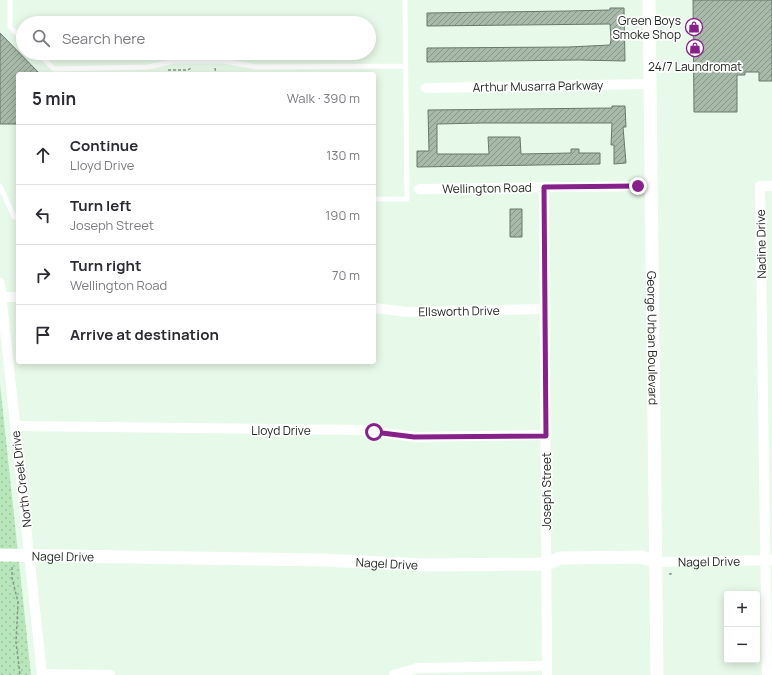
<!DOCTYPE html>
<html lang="en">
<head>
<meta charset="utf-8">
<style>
	:root { --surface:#fff; --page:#f2f2f3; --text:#2b2b33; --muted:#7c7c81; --line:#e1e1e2 }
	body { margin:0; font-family:Manrope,sans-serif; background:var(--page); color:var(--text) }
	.controls { position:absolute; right:12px; bottom:12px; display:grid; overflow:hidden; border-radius:4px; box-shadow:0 2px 10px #0003 }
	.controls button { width:36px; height:36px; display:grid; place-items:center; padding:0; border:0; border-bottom:1px solid var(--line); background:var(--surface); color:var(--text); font:20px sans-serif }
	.stop { position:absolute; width:12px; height:12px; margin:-9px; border:3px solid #862189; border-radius:50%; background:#fff }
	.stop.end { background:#862189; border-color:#fff; box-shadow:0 1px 4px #0008 }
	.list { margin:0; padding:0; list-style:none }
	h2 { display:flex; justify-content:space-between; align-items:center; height:52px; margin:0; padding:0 16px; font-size:17px }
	h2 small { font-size:13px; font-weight:400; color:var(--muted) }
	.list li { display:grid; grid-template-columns:26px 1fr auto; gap:12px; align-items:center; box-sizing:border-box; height:60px; padding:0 16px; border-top:1px solid var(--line) }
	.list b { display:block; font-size:15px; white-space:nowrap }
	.list p { margin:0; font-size:13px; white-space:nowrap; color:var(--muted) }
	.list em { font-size:13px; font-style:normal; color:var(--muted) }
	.icon { flex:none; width:22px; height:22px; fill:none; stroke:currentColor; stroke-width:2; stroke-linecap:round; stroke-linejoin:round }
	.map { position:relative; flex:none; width:772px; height:675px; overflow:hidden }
	.search { position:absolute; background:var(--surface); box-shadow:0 2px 10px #0003; left:16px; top:16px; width:360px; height:44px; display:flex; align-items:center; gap:10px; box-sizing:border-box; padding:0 14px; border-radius:22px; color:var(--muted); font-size:15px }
	.panel { position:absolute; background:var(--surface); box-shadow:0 2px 10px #0003; left:16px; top:72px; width:360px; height:292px; border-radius:4px }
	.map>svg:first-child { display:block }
</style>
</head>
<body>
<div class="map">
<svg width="772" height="675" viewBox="0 0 772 675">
	<defs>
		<pattern id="park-dots" width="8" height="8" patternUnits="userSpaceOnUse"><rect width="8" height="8" fill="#b7e6ba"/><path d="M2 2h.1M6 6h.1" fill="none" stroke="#9dc5a0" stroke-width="1.8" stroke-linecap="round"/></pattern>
		<pattern id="building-hatch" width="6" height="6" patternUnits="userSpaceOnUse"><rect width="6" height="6" fill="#a7b9a8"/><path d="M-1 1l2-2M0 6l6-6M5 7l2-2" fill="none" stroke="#889688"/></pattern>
	</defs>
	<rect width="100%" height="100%" fill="#e7f9e8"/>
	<!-- park -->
	<path fill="url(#park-dots)" d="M0 384 31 675H0Z"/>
	<!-- building -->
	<path fill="url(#building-hatch)" stroke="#69796a" d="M693 0H772V81H759V72H745V75H737V112H694Z
		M610 8H624L625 61 578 60 427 62V48L569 47 610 45 611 40 610 24 427 26V13L568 11 610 10Z
		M0 33 40 74H18V124H0Z
		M612 106H625L626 127H623L626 163 614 164V145H611L612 123H482L437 124V154H489L488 137H520L521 154 571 153V149H579V153H600V164L417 167V151H429L428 110 612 108Z
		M510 209H522V237H510Z"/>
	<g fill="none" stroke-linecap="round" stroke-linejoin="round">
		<!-- path -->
		<path stroke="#89968a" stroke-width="1.5" stroke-dasharray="3 2" stroke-linecap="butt" d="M215 68 216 74
			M168 70H188L191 68
			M12 567V578L18 602 16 642 20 675
			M669 574H671V572"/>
		<!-- service -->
		<path stroke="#fff" stroke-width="5" d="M10 0V27L23 39
			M38 53 54 69 148 67 174 61H224L256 67 406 66
			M0 186 14 217H18
			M374 199H407L405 0"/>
		<!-- minor -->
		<g stroke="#fff" stroke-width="10">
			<path d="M426 88 650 84"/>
			<path d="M544 187 547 675"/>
			<path d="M419 189 651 186"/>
			<path d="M0 283 42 675"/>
			<path d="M1 297H18"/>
			<path d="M374 308 408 312 545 309"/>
			<path d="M15 426 361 430 415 437 546 435"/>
			<path id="s1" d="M655 562 772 560"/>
			<path d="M42 674 110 675"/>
			<path d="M394 675 417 668 547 666"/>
			<path d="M767 675 760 186H772"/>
		</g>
		<!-- tertiary -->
		<g stroke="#fff" stroke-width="13">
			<path id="s2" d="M649 0 657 675"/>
			<path id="s3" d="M0 555 324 560 424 565 547 564 560 558 642 557 655 562"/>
		</g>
	</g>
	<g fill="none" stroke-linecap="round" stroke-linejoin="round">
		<!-- route -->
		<path stroke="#862189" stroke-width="5" d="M374 432 414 437 546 436 544 187 638 186"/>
	</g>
	<!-- icons -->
	<defs>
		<g id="shop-ring" transform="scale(0.9)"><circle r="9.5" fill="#fff" stroke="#862189" stroke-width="1.5"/><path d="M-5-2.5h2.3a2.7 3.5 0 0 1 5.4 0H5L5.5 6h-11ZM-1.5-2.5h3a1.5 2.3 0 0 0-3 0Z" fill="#862189"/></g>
	</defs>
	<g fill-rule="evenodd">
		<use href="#shop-ring" x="694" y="27"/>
		<use href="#shop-ring" x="695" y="48"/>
	</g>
	<g text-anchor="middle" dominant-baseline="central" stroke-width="3.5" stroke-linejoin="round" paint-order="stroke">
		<!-- poi labels -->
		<g font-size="12" fill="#222923" stroke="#fff" text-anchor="end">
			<text x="681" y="20">Green Boys<tspan x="681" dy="14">Smoke Shop</tspan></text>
			<text x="695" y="66" text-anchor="middle">24/7 Laundromat</text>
		</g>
		<!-- street labels -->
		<g font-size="12" fill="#222923" stroke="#fff">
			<text transform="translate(538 86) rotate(-1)">Arthur Musarra Parkway</text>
			<text transform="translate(487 188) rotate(-1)">Wellington Road</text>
			<text transform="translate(761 244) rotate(-91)">Nadine Drive</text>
			<text transform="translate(459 311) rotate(-1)">Ellsworth Drive</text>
			<text stroke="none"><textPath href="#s2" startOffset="338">George Urban Boulevard</textPath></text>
			<text x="281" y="430">Lloyd Drive</text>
			<text transform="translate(21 479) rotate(-97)">North Creek Drive</text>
			<text transform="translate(546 491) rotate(-90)">Joseph Street</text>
			<text stroke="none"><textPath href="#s3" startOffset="63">Nagel Drive</textPath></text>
			<text stroke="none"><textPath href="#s1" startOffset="54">Nagel Drive</textPath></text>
			<text stroke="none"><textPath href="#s3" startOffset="387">Nagel Drive</textPath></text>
		</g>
	</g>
</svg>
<div class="controls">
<button>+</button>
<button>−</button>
</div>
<div class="stop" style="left:374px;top:432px"></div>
<div class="stop end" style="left:638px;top:186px"></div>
<div class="search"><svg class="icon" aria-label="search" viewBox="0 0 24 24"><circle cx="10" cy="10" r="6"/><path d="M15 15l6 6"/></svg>Search here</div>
<section class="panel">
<h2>5 min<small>Walk · 390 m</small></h2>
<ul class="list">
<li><svg class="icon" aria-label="ahead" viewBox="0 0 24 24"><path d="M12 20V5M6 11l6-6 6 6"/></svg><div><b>Continue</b><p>Lloyd Drive</p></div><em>130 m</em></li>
<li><svg class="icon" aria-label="left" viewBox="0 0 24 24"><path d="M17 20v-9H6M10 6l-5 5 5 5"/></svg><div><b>Turn left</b><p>Joseph Street</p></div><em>190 m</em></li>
<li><svg class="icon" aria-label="right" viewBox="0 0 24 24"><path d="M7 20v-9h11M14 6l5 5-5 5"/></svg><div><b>Turn right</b><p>Wellington Road</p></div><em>70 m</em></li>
<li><svg class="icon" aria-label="arrive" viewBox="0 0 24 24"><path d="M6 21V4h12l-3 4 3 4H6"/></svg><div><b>Arrive at destination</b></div></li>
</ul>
</section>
</div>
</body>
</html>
